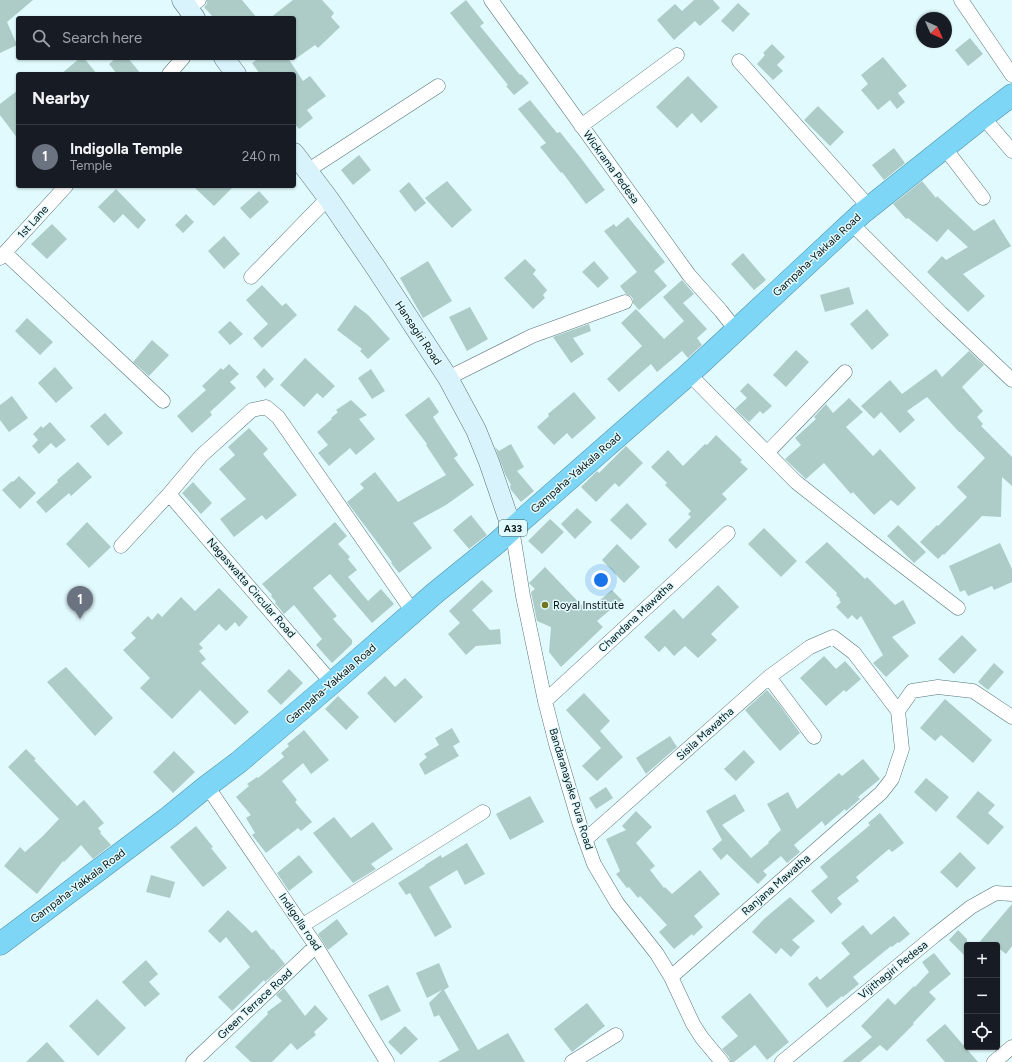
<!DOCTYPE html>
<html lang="en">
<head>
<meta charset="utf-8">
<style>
	:root { --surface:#171b24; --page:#20242c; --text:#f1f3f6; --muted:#9ea1a6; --line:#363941; --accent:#72751d }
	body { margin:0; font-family:Figtree,sans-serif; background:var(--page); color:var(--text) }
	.controls { position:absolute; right:12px; bottom:12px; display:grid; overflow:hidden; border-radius:4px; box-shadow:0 1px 3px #0004 }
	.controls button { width:36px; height:36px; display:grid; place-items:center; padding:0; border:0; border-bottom:1px solid var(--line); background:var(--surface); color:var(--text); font:20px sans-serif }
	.compass { position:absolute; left:916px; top:12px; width:36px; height:36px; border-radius:50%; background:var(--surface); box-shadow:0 1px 3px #0004; rotate:135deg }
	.you { position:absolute; left:601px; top:580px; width:14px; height:14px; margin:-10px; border:3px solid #fff; border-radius:50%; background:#1a73e8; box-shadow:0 0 0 6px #1a73e833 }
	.badge { display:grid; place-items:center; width:26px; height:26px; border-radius:50%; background:var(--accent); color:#fff; font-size:13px; font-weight:700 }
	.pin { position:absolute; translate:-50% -33px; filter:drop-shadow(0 1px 2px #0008) }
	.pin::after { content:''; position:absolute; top:21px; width:14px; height:12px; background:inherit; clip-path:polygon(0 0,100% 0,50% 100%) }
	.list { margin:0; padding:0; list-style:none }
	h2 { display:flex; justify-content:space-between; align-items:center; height:52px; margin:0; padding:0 16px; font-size:17px }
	h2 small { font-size:13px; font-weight:400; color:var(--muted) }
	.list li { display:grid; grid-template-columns:26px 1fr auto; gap:12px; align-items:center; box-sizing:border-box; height:64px; padding:0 16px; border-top:1px solid var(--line) }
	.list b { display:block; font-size:15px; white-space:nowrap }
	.list p { margin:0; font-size:13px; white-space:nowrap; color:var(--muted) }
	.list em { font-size:13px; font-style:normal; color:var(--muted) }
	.icon { flex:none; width:22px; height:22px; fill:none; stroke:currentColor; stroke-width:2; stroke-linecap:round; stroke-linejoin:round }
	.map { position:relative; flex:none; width:1012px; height:1062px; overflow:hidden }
	.search { position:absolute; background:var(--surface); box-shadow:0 1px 3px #0004; left:16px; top:16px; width:280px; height:44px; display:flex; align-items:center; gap:10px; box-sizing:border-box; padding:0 14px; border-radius:4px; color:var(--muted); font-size:15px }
	.panel { position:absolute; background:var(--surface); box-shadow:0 1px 3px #0004; left:16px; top:72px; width:280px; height:116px; border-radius:4px }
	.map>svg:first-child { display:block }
</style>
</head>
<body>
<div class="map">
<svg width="1012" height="1062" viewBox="0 0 1012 1062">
	<rect width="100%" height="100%" fill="#e1fafd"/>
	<!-- building -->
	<path fill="#adccc7" d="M0 0H33L7 22 17 45 0 53Z
		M207 0H242L257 18H214L204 7 207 4Z
		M293 0H322L334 13 331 17 340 27 318 48 315 45 294 60V18H270Z
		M466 0 484 23 480 26 520 75 521 74 529 83 514 95 506 86 508 85 450 13Z
		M694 0H713L720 8 700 26 695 21 674 40 657 20 675 4 682 11Z
		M738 3 750 14 733 32 721 21Z
		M970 38 983 54 968 66 955 50Z
		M772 44 785 57 777 65 783 71 773 80 757 64 765 55 763 53Z
		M883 57 907 86 898 93 905 102 897 109 890 100 878 110 861 90 868 84 861 75Z
		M80 58H84L97 74H61Z
		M116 58H128L141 74H117L109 64Z
		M259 58H288L303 81 310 76 326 96 307 110 313 118 299 129 294 123V74H260L252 63Z
		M688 76 718 107 701 123 692 113 677 128 656 107Z
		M18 90V139L0 115V104Z
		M530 100 557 133 560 132 580 157 605 190 586 204 562 172 561 173 540 147 546 143 518 109Z
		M818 106 844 132 830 146 804 120Z
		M894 148 905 163 884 180 872 165Z
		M359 155 371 170 353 185 341 170Z
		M447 181 472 210 452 228 425 198Z
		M922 181 936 198 937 196 974 231 994 219 1011 246 963 274 985 296 968 312 927 272 942 256 946 260 968 247 948 229 937 242 908 218 906 219 893 204Z
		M409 182 426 203 415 212 399 191Z
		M193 186H234L214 206Z
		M116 189 146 220 138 229 123 214 114 223 98 207Z
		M259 191 269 202 250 219 240 208Z
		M186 214 194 222 183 233 175 225Z
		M628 217 665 262 654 271 667 286 639 310 633 303V299L631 296 626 294 620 286 637 272 604 231 614 224 616 227Z
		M52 224 67 239 47 259 31 244Z
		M224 236 240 254 224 269 208 251Z
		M743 253 766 280 754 290 731 264Z
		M525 259 536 270 533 274 547 290 543 295 545 298 533 309 504 278Z
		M428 261 452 301 423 318 400 278Z
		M594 261 609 278 598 288 582 272Z
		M682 280 694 294 683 303 707 329 697 338 702 345 688 358 682 351 657 372 651 364 619 392 607 379 642 346 621 323 636 309 664 339 684 321 663 297Z
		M262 285 282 306 286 303 297 315 262 348 253 338 268 324 246 300Z
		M849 287 854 304 825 312 820 295Z
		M355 305 368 315 390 339 368 359 360 351 362 349 337 330Z
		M470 307 488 339 467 351 449 317Z
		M867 309 889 335 872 350 850 324Z
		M27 318 53 342 40 355 15 331Z
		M230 321 243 334 230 345 218 332Z
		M589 324 591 331 573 338 584 354 571 363 553 337Z
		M152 340 169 355 149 376 133 362Z
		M796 350 809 362 786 387 773 375Z
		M969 351 984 365 962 387 983 411 977 417 983 424 981 426 1012 457V486L1002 477 1001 517 982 516 944 555 943 554 938 559 920 542 937 525 938 526 967 497 957 487 985 458 960 432H959L927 397 907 411 915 420 900 433 881 412 874 419 861 406 890 380 902 394 936 369 942 377Z
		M305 358 335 386 323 398 317 393 304 407 280 385Z
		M229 364 239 374 230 382 236 388 210 412 212 415 192 433 177 416 206 390 202 386 221 368 223 370Z
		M55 367 73 388 56 403 38 383Z
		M264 368 274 379 265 388 256 377Z
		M371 369 385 391 372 399 358 378Z
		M748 383 772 406 763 414 760 411 749 422 735 409 747 398 740 391Z
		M574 392 596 418 572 439 567 433 554 445 537 427 549 416 548 414Z
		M12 396 28 418 9 432 0 420V405Z
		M429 397 439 412 433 417 458 455 454 458 474 485 446 505 413 523 432 548 399 573 391 563 392 562 347 502 364 488 360 484 375 472 398 502 446 475 426 445 427 444 405 415Z
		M849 398 863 412 846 427 873 456 880 449 916 488 898 506 891 500 874 515 853 492 851 494 824 463 806 479 785 459 801 445 795 438 816 419 814 417 826 404 833 413Z
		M351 400 367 415 359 419 375 439 356 455 350 448 329 466 318 453 328 445 317 432 332 419 331 418 338 412 336 410Z
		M105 413 123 433 108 446 90 426Z
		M50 422 66 440 56 448 51 443 39 454 32 446 38 440 33 434 41 426 43 428Z
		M249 428 268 449 263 454 297 495 266 520 262 515 234 537 220 519 246 499 219 469 235 455 228 447Z
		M716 435 742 460 740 462 748 469 722 494 727 499 676 549 668 540 691 517 688 514 691 511 665 485 667 483 651 467 668 450 683 466 705 444 707 445Z
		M511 444 524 467 517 471 534 491 521 502 511 490 510 486 511 485 505 474 495 447 499 451Z
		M626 446 643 463 619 487 615 483 596 502 581 487 597 471 599 473Z
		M78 462 92 477 71 496 69 493 46 513 36 502 58 482 57 480Z
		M19 476 36 493 20 509 2 490 12 481 13 482Z
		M193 482 212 503 201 514 182 493Z
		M627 503 647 524 631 540 610 520Z
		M577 508 592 522 575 539 561 524Z
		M471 515 487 535 469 549 453 530Z
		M550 519 564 532 542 554 528 541Z
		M87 522 111 547 89 568 66 544Z
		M335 522 347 536 338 544 350 557 348 559 357 570 348 577 368 601 381 589 394 604 372 623 330 574 313 588 337 616 333 619 352 640V644L332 663 316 645 322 639 294 605 284 614 275 603 276 602 271 596 272 595 262 584Z
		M898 525 926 552 914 563 887 536Z
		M764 528 797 561 781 577 748 544Z
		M827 542 865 579 867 577 895 605 903 600 916 623 892 637 909 656 886 677 873 663 883 655 861 616 857 620 852 615 848 619 836 607 841 602 839 600 840 599 836 595 837 593 805 562Z
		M1000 543 1012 569V582L994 590 992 586 968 596 965 590 960 592 949 566Z
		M617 544 640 567 624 583 602 560Z
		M545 567 587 611 612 590 622 600 597 621 603 627 561 667 549 652 551 627 537 621 531 592 535 589 529 583Z
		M482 580 493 591 472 610 490 630 500 629 501 644 476 646 466 655 448 634 460 623 449 611Z
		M718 585 739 607 711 634 717 640 698 658 685 646 674 656 665 646 659 652 644 637 674 609 683 619Z
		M219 588 248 617 239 627 235 622 226 631 219 624 199 644 203 648 199 651 206 659 201 663 249 712 235 725 200 690 172 719 140 688 150 678 123 650 136 638 131 633 148 616 152 620 158 613 162 617 181 597 195 611Z
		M962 635 977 650 954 674 938 659Z
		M824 656 836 669 845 661 861 679 846 692 844 690 826 706 800 678Z
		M994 663 1004 672 988 690 978 682Z
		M66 667 113 718 95 736 47 682Z
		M289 669 303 683 281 705 267 691Z
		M385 676 395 687 405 678 423 697 395 723 367 693Z
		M767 690 779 704 800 733 780 751 745 710Z
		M584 693 610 721 600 731 623 757 597 781 582 766 601 748 566 710Z
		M338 696 359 717 346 730 325 709Z
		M945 699 992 740 973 763 941 735 935 741 920 728Z
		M452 728 460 742 453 746 459 756 425 775 419 764 427 757 424 754 439 745 435 738Z
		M304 730 329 760 311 774 303 763 282 781 297 800 295 802 312 822 301 831 298 828 266 853 252 835 255 833 246 818 251 815 236 797 249 786 247 784 257 777 258 778 284 757 281 753 289 746 287 744Z
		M670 736 677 747 646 774 636 758Z
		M26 749 36 759 34 760 77 806 84 800 104 823 98 828 101 832 100 833 111 845 93 859 81 845 64 862 63 861 37 894 4 866 20 847 25 852 43 836 59 819 8 767Z
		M744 750 755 762 736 781 724 769Z
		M174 751 195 772 173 793 153 772Z
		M863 759 880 779 858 797 860 799 846 811 845 809 825 826 822 821 794 845 800 852 787 863 781 856 763 871 767 875 758 884 727 854 721 860 712 849 722 840 706 811 735 794 745 811 722 825 751 858 769 843 768 842 781 830 767 804 788 792 797 809 839 773 842 776Z
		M926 778 949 797 936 812 914 792Z
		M606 787 613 798 596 809 589 798Z
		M978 791 995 805 988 813 1004 827 988 845 956 817Z
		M530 796 544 822 510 840 496 814Z
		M636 811 652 827 636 843 655 866 650 870 664 888 665 887 672 894 700 870 720 894 694 916 703 927 693 936 692 934 674 949 659 932 667 925 640 896 638 898 629 887 627 888 616 874 620 871 606 839 626 830 622 826Z
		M880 813 904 843 892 852 889 849 856 877 859 881 837 898 842 904 831 914 811 891 828 877 820 867 870 825 868 823Z
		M334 817 351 838 373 822 393 849 371 864 376 869 353 883 313 833Z
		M196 826 213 847 211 848 227 868 203 887 170 847Z
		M467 843 485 874 465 885 457 870 429 887 452 927 435 937 410 893 406 895 398 883 425 866V865L441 855 442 858Z
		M960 852 976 868 957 888 940 872Z
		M299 855 313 872 289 891 277 873Z
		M151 875 175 882 170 898 146 892Z
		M790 897 815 921 792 940 800 947 791 957 781 948 776 954 752 932 764 919Z
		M1012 904V946L1006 954 997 947V945H977Z
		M228 910 252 933 256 930 272 950 273 949 285 964 265 982 264 980 232 1011 218 997 250 967 226 937 220 943 208 931Z
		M894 916 910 934 899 943 898 942 892 947 891 946 853 977 859 984 843 997 842 996 827 1008 808 984 817 976 820 980 850 954 841 943 863 925 871 935Z
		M337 919 348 934 328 950 318 934Z
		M958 930 967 939V958L949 940Z
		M934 953 951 974 929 992 936 999 913 1023 914 1024 887 1051 880 1045 860 1062H842L872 1037 861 1026 888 998 895 1005 914 986 915 987 929 972 922 962Z
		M146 960 158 974 149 982 160 994 145 1007 122 982Z
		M439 963 449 987 444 990 478 1050 508 1033 525 1062H438L459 1050 439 1015 434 1017 429 1003 442 990 427 998 416 973Z
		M388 985 401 1011 381 1021 368 995Z
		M284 988 305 1016 315 1005 328 1019 314 1032 316 1035 297 1050 291 1043 272 1062H251L235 1047 268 1014 267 1012 282 1001 276 995Z
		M750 993 789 1042 767 1060 755 1045 734 1062H730L729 1057 722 1049 738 1036 721 1017Z
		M97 999 126 1028 98 1056 69 1026Z
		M587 1003 605 1026 572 1052 554 1029Z
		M945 1024 978 1062H945L926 1040Z
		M405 1026 418 1039 401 1055 388 1042Z
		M47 1042 65 1062H26Z"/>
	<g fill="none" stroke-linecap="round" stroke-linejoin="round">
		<!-- street casing -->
		<g stroke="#577477" stroke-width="15">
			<path id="street" d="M491 0 689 275 721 311 736 330
				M961 0 1012 75
				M188 8 199 0
				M739 61 869 207
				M169 74 183 58
				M983 117 1012 151
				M581 126 677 55
				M944 147 983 198
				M307 171 438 86
				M851 223 941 313 1012 380
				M5 253 163 401
				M0 258 66 186
				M251 277 328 198
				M689 374 796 482 873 543 958 608
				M448 378 532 336 625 302
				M767 453 845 372
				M169 494 332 683
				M512 529 523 596 545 701 556 744 580 825 594 864 617 903 657 954 671 977 693 1024 702 1038 722 1062
				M121 546 169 494 201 456 252 410 266 407 278 417 413 612
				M769 677 814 737
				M545 701 728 533
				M898 711 912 691 938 687 973 691 1012 717
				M207 786 316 946 387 1062
				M585 840 769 677 810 647 833 637 854 653 898 711 902 749 892 779 881 793 671 977
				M303 925 483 812
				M193 1062 316 946
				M572 1062 616 1035
				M782 1062 934 936 971 907 996 893 1012 894
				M994 1062 1012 1047"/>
		</g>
		<!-- secondary casing -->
		<g stroke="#577477" stroke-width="21">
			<path id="secondary" d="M182 0 195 18
				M224 58 236 74
				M294 153 328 198 376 268 448 378 476 430 489 462 512 529"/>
		</g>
		<!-- highway casing -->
		<g stroke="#5492a8" stroke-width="23">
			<path id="highway" d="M0 944 60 899 169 817 207 786 239 762 332 683 435 593 498 542 512 529 689 374 861 214 983 117 1012 95"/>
		</g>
		<!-- street -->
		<use href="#street" stroke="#fff" stroke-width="14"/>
		<!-- secondary -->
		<use href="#secondary" stroke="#d8f3fc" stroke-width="20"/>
		<!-- highway -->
		<use href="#highway" stroke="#7dd6f6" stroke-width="22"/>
	</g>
	<!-- markers -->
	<circle fill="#72751d" stroke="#e1fafd" stroke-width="1.5" cx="545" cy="605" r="4"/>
	<g text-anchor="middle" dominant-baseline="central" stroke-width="3" stroke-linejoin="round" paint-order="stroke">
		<!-- shield labels -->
		<rect fill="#e1fafd" stroke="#4a5a5b" stroke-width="1" x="499" y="520" width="28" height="16" rx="3"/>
		<g font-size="10" font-weight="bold" fill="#091516">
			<text x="513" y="528">A33</text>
		</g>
		<!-- street labels -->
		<g font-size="11" fill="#091516" stroke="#e1fafd">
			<text transform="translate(611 167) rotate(54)">Wickrama Pedesa</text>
			<text transform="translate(33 222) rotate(-48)">1st Lane</text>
			<text transform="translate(817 255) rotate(-43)">Gampaha-Yakkala Road</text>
			<text transform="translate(418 333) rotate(56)">Hansagiri Road</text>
			<text transform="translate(576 473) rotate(-41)">Gampaha-Yakkala Road</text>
			<text transform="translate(251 588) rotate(49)">Nagaswatta Circular Road</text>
			<text transform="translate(636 617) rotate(-43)">Chandana Mawatha</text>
			<text transform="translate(331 684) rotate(-41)">Gampaha-Yakkala Road</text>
			<text transform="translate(705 734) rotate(-42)">Sisila Mawatha</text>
			<text transform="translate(571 789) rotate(73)">Bandaranayake Pura Road</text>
			<text transform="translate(776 885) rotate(-41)">Ranjana Mawatha</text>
			<text transform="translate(78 886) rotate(-37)">Gampaha-Yakkala Road</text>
			<text transform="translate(300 922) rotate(56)">Indigolla road</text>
			<text transform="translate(893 970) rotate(-39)">Vijithagiri Pedesa</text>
			<text transform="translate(255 1004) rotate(-43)">Green Terrace Road</text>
		</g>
		<!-- poi labels -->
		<g font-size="11" fill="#091516" stroke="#e1fafd" text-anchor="start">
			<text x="553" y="605">Royal Institute</text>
		</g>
	</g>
</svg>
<div class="controls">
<button>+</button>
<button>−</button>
<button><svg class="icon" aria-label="locate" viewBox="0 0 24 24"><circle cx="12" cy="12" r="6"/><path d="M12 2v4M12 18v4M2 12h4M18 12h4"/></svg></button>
</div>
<svg class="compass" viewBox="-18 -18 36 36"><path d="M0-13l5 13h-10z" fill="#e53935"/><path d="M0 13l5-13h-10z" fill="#9ea1a6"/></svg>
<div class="you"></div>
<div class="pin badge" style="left:80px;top:619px;background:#6b7280">1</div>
<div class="search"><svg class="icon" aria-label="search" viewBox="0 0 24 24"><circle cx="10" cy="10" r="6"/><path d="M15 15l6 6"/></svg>Search here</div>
<section class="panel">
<h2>Nearby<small></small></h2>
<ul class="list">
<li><span class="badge" style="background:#6b7280">1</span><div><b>Indigolla Temple</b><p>Temple</p></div><em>240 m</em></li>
</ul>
</section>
</div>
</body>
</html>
